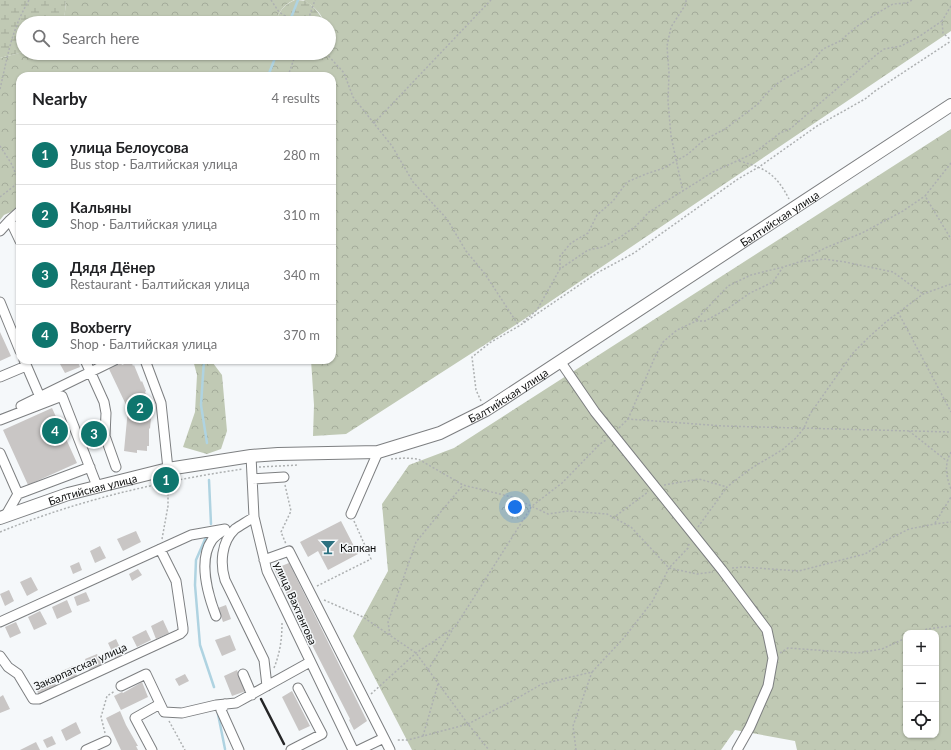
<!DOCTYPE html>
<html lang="en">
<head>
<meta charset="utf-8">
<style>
	:root { --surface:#fff; --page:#f6f6f6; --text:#202124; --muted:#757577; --line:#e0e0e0; --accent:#0f766e }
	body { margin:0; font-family:Lato,sans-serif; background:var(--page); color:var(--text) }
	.controls { position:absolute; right:12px; bottom:12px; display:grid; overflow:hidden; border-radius:8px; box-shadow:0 1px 3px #0004 }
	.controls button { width:36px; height:36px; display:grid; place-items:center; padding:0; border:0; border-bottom:1px solid var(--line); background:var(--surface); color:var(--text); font:20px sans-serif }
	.you { position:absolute; left:515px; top:507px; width:14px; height:14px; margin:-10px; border:3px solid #fff; border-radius:50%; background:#1a73e8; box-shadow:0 0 0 6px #1a73e833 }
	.badge { display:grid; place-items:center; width:26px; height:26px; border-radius:50%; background:var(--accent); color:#fff; font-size:13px; font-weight:700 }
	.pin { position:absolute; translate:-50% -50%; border:2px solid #fff; box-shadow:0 1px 4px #0006 }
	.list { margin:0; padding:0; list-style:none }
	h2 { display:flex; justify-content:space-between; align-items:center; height:52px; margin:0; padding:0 16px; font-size:17px }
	h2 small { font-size:13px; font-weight:400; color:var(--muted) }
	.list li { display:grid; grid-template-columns:26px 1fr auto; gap:12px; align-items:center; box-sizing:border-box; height:60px; padding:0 16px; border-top:1px solid var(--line) }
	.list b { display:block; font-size:15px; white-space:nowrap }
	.list p { margin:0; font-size:13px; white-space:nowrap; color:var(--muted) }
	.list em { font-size:13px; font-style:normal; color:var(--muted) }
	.icon { flex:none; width:22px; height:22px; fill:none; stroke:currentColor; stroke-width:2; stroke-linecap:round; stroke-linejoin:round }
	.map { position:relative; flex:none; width:951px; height:750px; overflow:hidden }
	.search { position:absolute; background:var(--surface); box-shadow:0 1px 3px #0004; left:16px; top:16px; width:320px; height:44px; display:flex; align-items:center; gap:10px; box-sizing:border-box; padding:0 14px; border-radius:22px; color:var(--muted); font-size:15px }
	.panel { position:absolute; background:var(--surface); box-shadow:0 1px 3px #0004; left:16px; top:72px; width:320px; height:292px; border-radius:12px }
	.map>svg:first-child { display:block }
</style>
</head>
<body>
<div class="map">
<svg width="951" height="750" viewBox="0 0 951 750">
	<defs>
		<pattern id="forest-crowns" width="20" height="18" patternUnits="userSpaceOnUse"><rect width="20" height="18" fill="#c0c9b4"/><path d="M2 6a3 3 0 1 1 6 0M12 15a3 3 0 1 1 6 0" fill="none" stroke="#a4ab9a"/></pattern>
		<pattern id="wetland-marsh" width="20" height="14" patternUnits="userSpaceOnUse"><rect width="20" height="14" fill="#c0c9b4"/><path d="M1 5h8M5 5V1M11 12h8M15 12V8" fill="none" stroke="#a4ab9a"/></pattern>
	</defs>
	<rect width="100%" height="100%" fill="#f5f8fa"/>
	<!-- forest -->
	<path fill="url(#forest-crowns)" fill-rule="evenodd" d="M66 0H294C283 5 279 12 275 23H64Z
		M303 0H951V31L517 324 346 434 313 436 314 405 311 360H332V76H20V208L4 215 0 220V58L23 52V53H329V23H324C323 14 311 4 303 0Z
		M951 129V750H797L795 741 735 730 721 750H412L353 636 388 571 382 504 409 465 454 448ZM906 633H936V735H906Z
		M193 360H213V363L222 375 227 431 221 449 207 454 183 447 195 412 197 375Z"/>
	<!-- wetland -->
	<path fill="url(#wetland-marsh)" d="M0 0H66L64 23H23V52L0 58Z
		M295 0C298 0 301 0 305 1 311 3 323 17 324 23H275C279 12 283 5 295 0Z"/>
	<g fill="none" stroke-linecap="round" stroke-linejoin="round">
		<!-- stream -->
		<path stroke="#afd3e1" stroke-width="2.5" d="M289 23 298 0
			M268 76 277 53
			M204 360 201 405 207 443
			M209 480 211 524
			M206 537 196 560 195 585 200 645 214 687
			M218 714 225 749"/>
	</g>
	<!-- building -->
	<path fill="#c9c6c5" d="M0 332 11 356 0 361Z
		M69 360H77L80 367 65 373 60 364Z
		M131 361 133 366 134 365 141 382 142 381 146 391 145 392 150 404V418H151L150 429 149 428V446H147V451L137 450V453L124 451 128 409 109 369 121 363 122 365Z
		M52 408 77 463 28 485 3 430Z
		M341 521 358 554 328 570 318 551 308 557 300 542Z
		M136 531 141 542 123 551 117 539Z
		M100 546 106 558 95 563 90 551Z
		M79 562 82 570 73 574 70 566Z
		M289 563 367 721 354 730 349 720 350 719 310 641H311L308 635 305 630 304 631 279 578H278L274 569Z
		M138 569 142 575 132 581 129 574Z
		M31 577 38 590 27 596 20 582Z
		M9 590 14 601 5 606 0 594Z
		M86 592 90 601 77 606 74 597Z
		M67 600 72 612 57 619 52 607Z
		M226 605 231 619 223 622 218 608Z
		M40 611 47 624 34 630 28 617Z
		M163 620 169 633 156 639 151 626Z
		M16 622 21 633 10 638 5 627Z
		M146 630 151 640 137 647 132 637Z
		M230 635 236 650 222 656 215 640Z
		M116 639 123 654 115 658 108 643Z
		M97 654 102 665 89 670 85 659Z
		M73 666 77 676 67 681 62 671Z
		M237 670 246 691 232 696 224 676Z
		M185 674 189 681 179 686 175 679Z
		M51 676 57 687 39 695 34 685Z
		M142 682 148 697 121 710 114 696 122 692 123 693Z
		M292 691 310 726 299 731 282 697Z
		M3 695 10 709 0 713V697Z
		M120 711 126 725 138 746H136L138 750H121L106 718Z
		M76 722 81 733 66 741 61 730Z
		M52 736 56 744 47 748 43 740Z
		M36 742 40 750H20Z"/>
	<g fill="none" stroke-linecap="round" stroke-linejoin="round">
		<!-- minor casing -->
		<g stroke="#7d7f81" stroke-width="11">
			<path id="minor" d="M20 211 10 220 20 241
				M0 231 10 220
				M0 302 20 351
				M24 360 40 397
				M85 360 104 402 106 413 105 436 116 467
				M145 360 161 403 168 469
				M560 361 595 412 722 570 767 630 773 658 768 686 750 727 737 750
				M0 377 26 366
				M21 406 115 360
				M0 420 62 396 97 486
				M0 453 18 494 6 515
				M251 456 254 517 267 571 353 750
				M252 479 284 477
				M18 494 90 467
				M351 514 378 452
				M254 517C248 521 241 525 235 529 221 542 220 564 225 580L264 660 267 686
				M264 560 289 551 384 738
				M216 616C208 595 198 560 212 540 215 536 220 533 224 530
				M0 622 191 535 225 529
				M0 656 8 667 18 674 33 699H39L180 634 183 631V628L176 581 160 549
				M243 674 252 695
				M121 686 146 674 164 712 182 713 216 705 236 703 310 662
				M225 704 221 710 239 750
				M86 750 106 741
				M152 750 135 718 160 704
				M291 750 322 734 298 688
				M359 750 384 738 390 750"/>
		</g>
		<!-- major casing -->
		<g stroke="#7d7f81" stroke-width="14">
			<g id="major">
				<path id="s1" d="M0 518 68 494 168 469 251 456 278 454 378 452 440 433 486 410 951 105"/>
			</g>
		</g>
		<!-- path -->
		<path stroke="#adb0b1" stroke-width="1.5" stroke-dasharray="2 2" stroke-linecap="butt" d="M271 0 279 12 296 23
			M951 6 942 21 943 33 951 40
			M307 23 315 0
			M326 53 344 73 353 97 392 146 413 182 447 219 466 251 485 274 519 326
			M288 76 296 53
			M0 89C8 55 11 31 29 0
			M374 123 491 0
			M0 146 11 163 20 183
			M739 161C766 168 776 174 789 199
			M951 163 925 196 951 239
			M683 192 671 136 668 101 669 73 667 46 671 27 686 4V0
			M0 197 19 182
			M801 261 825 248 862 233 903 211 925 196
			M560 269V256L571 243 588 233 597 215 613 201 627 182 646 174 664 168 688 154 704 140 725 129 758 104 766 94 778 83 810 64 823 49 840 41 856 27 876 14 893 4 907 3 912 0
			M898 312 951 412
			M696 321H705L727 309 750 293 773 282 783 267
			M523 322 537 310 560 269 588 250 603 247 619 238 636 226 649 212 713 172 754 153 780 133 790 129 876 55 884 49 901 46 920 36 942 21
			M481 401 476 390 472 357 491 342 519 326 597 273 634 253 738 179 759 167 817 126 865 99 875 91 951 41
			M628 419 655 357 663 342 677 330 694 322 728 286 751 275 783 267 799 262 824 259 845 262 893 272 923 294
			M619 428 628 419 723 426 951 432
			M909 431 947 461
			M951 452C944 465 946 476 951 489
			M391 459 405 458 418 459 463 485 512 497 548 514 568 511 607 514 631 527 669 568 652 602 623 639 592 672 542 684 514 700 468 724 408 740H396
			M259 467 299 465
			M285 485 291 511 281 532 286 544
			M664 485 699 479 727 487
			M613 518 648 492
			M935 523 951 497
			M698 527 727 487 750 469 782 450 796 438 804 428 810 414 824 394 853 353 870 336 887 321 923 294 951 284
			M0 532C78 500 161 481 243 469
			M162 539 168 506V483
			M689 544 688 548 669 568 697 574 713 572
			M732 568 743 567 799 571 865 554 887 540 909 529 935 524 951 522
			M317 586 371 559 354 521
			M324 600 363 617 416 653 468 724 489 750
			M918 633 927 629 951 626
			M390 635 388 622 416 542 463 485
			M780 653 788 648 857 653 882 649 906 638
			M274 668C280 653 282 639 282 623
			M428 670 453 629
			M371 694 416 653 455 627 532 506 562 483 600 444 606 440
			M169 721 185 750
			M105 733 101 717 107 696 115 691
			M423 736 438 684
			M576 750 573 726 592 672"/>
		<!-- minor -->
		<use href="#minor" stroke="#fff" stroke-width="9"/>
		<!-- major -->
		<use href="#major" stroke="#fff" stroke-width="12"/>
		<!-- rail -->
		<path stroke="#252627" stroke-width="2.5" d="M261 699 284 744"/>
	</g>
	<!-- icons -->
	<defs>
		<g id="bar-bare" transform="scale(1.2)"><path d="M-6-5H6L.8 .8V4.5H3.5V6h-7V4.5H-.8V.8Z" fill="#2c7180" stroke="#f5f8fa" stroke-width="2.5" paint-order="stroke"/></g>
	</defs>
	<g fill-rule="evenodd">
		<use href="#bar-bare" x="328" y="547"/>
	</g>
	<g text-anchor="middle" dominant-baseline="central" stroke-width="3" stroke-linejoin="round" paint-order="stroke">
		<!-- street labels -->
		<g font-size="11" fill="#0d0e0e" stroke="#f5f8fa">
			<text stroke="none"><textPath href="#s1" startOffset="853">Балтийская улица</textPath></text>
			<text stroke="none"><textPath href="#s1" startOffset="529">Балтийская улица</textPath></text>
			<text stroke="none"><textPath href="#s1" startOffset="97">Балтийская улица</textPath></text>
			<text transform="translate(296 603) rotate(66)">улица Вахтангова</text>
			<text transform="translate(80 666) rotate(-24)">Закарпатская улица</text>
		</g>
		<!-- poi labels -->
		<g font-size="11" fill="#0d0e0e" stroke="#f5f8fa" text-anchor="start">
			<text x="340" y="547">Капкан</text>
		</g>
	</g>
</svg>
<div class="controls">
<button>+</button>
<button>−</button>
<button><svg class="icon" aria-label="locate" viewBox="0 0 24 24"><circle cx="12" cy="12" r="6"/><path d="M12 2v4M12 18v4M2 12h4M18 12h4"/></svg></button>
</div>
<div class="you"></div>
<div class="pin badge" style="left:166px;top:480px">1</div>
<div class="pin badge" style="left:140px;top:408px">2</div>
<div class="pin badge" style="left:94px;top:434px">3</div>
<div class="pin badge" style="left:55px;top:431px">4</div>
<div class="search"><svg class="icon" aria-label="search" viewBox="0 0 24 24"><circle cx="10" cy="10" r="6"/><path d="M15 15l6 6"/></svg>Search here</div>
<section class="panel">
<h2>Nearby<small>4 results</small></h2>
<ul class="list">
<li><span class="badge">1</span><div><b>улица Белоусова</b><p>Bus stop · Балтийская улица</p></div><em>280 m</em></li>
<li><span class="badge">2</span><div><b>Кальяны</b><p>Shop · Балтийская улица</p></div><em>310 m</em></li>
<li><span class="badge">3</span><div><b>Дядя Дёнер</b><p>Restaurant · Балтийская улица</p></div><em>340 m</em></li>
<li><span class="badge">4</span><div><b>Boxberry</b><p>Shop · Балтийская улица</p></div><em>370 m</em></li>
</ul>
</section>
</div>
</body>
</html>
